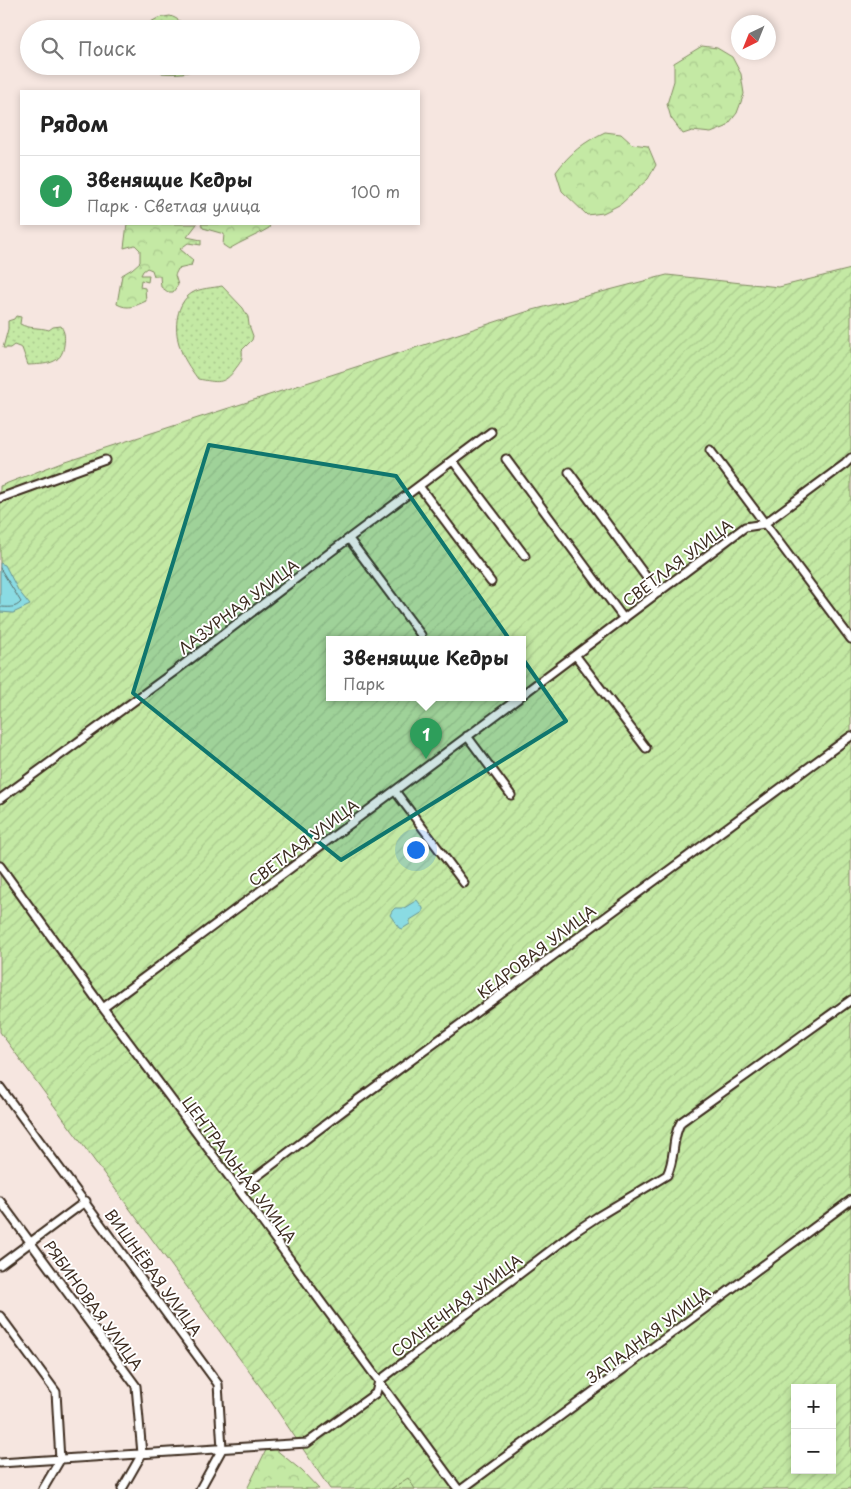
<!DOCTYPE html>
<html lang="ru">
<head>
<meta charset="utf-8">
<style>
	:root { --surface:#fff; --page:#f2f2f2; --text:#222; --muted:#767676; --line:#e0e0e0; --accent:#db2777 }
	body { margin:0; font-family:"Playpen Sans",sans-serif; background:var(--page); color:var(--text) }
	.controls { position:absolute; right:15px; bottom:15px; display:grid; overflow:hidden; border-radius:0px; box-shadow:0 2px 8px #0003 }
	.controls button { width:45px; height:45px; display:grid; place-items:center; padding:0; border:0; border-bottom:1px solid var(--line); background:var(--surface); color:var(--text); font:25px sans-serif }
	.compass { position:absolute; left:731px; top:15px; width:45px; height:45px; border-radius:50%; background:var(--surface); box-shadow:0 2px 8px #0003; rotate:223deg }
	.you { position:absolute; left:415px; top:849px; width:18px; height:18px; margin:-12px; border:4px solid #fff; border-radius:50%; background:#1a73e8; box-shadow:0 0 0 8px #1a73e833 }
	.badge { display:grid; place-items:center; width:32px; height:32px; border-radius:50%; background:var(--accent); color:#fff; font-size:16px; font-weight:700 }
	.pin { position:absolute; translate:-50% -41px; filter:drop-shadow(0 1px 2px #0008) }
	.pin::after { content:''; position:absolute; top:26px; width:18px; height:15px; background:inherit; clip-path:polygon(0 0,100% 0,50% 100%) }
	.popup { position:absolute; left:326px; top:636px; width:200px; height:65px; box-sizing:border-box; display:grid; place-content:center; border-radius:0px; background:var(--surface); filter:drop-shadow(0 1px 4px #0005); font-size:16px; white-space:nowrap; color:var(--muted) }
	.popup b { font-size:19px; color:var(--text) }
	.popup::after { content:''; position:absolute; left:50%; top:100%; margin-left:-10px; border:10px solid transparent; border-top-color:var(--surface) }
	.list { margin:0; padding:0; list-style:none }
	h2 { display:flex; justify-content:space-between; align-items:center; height:65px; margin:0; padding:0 20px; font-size:21px }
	h2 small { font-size:16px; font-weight:400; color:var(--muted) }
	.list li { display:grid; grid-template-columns:32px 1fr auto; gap:15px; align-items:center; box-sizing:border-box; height:70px; padding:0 20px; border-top:1px solid var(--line) }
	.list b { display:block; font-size:19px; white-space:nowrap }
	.list p { margin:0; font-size:16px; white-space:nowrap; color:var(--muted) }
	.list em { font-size:16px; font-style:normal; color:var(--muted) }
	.icon { flex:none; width:28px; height:28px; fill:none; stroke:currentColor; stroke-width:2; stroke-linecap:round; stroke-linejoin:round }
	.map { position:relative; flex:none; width:851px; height:1489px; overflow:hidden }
	.search { position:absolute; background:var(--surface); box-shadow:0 2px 8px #0003; left:20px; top:20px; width:400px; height:55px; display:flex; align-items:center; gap:12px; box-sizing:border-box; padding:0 18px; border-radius:28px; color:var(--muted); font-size:19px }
	.panel { position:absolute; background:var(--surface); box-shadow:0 2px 8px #0003; left:20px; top:90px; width:400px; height:135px; border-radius:0px }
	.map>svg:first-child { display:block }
</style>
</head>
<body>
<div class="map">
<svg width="851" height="1489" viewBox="0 0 851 1489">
	<defs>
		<pattern id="grass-dots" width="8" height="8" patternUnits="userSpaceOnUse" patternTransform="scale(1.25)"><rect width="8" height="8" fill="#c4e9a4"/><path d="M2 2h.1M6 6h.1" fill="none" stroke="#a9c88d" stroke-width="1.8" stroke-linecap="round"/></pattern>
		<pattern id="forest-crowns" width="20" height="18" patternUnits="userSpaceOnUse" patternTransform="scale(1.25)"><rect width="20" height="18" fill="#c4e9a4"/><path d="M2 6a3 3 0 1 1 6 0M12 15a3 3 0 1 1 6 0" fill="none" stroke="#a9c88d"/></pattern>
		<pattern id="garden-furrows" width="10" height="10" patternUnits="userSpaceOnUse" patternTransform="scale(1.25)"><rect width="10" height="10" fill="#c4e9a4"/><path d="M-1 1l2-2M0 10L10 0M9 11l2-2" fill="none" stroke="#a9c88d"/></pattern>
	</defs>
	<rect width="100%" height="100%" fill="#f6e6e0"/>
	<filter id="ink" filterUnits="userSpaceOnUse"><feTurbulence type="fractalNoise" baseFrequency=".02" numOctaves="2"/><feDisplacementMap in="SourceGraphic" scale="10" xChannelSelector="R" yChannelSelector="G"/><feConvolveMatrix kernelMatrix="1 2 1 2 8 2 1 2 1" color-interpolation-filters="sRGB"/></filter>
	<g filter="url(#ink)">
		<!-- grass -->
		<path fill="url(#grass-dots)" stroke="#808a61" d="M170 16C177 18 183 23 187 29H148L149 23 158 18Z
			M156 66H202C191 74 175 74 162 73Z
			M222 286 243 308 248 317 249 325 253 336 252 340 242 350C243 358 241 362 236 368 224 386 217 382 198 379 190 368 182 357 179 344 174 328 176 303 192 293 200 288 213 288 222 286Z
			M16 316 21 317 20 324C29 329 39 327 49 330L53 327 61 326C65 333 65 337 64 345 62 365 45 364 28 365L22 348 14 345 10 348H3L8 329V321L14 319Z"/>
		<!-- forest -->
		<path fill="url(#forest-crowns)" stroke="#808a61" d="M702 46 717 48 732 57 741 74 744 94 737 113 726 127 711 133 692 131 683 134 671 118 667 104 674 81V63Z
			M605 132 621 134 632 144 648 146 656 165 648 179 621 204 603 213 587 215 562 191 556 172C570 153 584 142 605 132Z
			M127 224H197L187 237 201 240V245L188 243 180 249 193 260 191 266 178 269 175 275 178 285 173 292H168L161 287 160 276H154L152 270 147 268 143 271 141 275H149L148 282 141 280 140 287 145 288 146 301C135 306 128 310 117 304L122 275 132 269 140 262V250L135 245 124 248Z
			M201 224H270L269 228C256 236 242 241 229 249L223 245 224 234 203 228Z
			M269 1444 302 1471 319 1489H247Z"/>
		<!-- garden -->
		<path fill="url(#garden-furrows)" stroke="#808a61" fill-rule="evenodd" d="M851 269V1489H330L270 1400 0 1032V486L65 461 529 311 667 275 779 287ZM330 640H522V698H330ZM795 1388H832V1470H795Z"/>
		<!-- pitch -->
		<path fill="#c4e9a4" stroke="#808a61" d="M408 1478 415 1489H391Z"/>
		<!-- water -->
		<path fill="#8adbe3" stroke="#6a9494" d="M0 563 5 565 18 590 30 605 13 613 0 612Z
			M417 900 423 908V912L410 920V924L402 929 399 928 390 915 392 911 395 908H404Z"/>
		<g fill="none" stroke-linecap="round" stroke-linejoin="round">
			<!-- shore -->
			<path stroke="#5b716d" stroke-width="1" d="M0 568 21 602C15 609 8 607 0 607"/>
			<!-- minor casing -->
			<g stroke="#3b2a1e" stroke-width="11">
				<path id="minor" d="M710 450 851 639
					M506 459 624 619
					M453 461 525 556
					M569 472 658 593
					M419 486 491 582
					M0 498 105 460
					M349 539 421 635
					M576 656 646 748
					M522 695 745 527 764 524 845 464 851 458
					M467 736 511 795
					M395 791 464 883
					M0 799 175 671 332 551 491 432
					M0 866 103 1008 239 1190 458 1489
					M103 1008 519 698
					M0 1087 218 1384 222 1449 200 1489
					M239 1190 356 1101 851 736
					M0 1201 136 1386 142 1454 122 1489
					M0 1265 86 1201
					M0 1316 56 1392 60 1460 43 1489
					M0 1463 307 1443 376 1393 379 1381 576 1231 597 1217 667 1175C676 1158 671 1138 681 1122L851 1000
					M462 1489 851 1200"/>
			</g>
			<!-- minor -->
			<use href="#minor" stroke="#fff" stroke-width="7"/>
		</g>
	</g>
	<!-- marked area -->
	<path fill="#0f766e" fill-opacity="0.2" stroke="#0f766e" stroke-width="4" stroke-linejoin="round" d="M209 445 396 476 566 721 341 860 133 693Z"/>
	<g text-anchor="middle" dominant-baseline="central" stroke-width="4" stroke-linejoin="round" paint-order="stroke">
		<!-- street labels -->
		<g font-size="15" fill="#3b2a1e" stroke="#fff">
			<text transform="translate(677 562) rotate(-37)">СВЕТЛАЯ УЛИЦА</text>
			<text transform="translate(238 606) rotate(-37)">ЛАЗУРНАЯ УЛИЦА</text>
			<text transform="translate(303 842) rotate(-37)">СВЕТЛАЯ УЛИЦА</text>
			<text transform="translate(536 951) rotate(-37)">КЕДРОВАЯ УЛИЦА</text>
			<text transform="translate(240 1169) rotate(53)">ЦЕНТРАЛЬНАЯ УЛИЦА</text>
			<text transform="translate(154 1272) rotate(54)">ВИШНЁВАЯ УЛИЦА</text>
			<text transform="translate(94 1305) rotate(54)">РЯБИНОВАЯ УЛИЦА</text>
			<text transform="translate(456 1305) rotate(-37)">СОЛНЕЧНАЯ УЛИЦА</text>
			<text transform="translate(648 1334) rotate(-37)">ЗАПАДНАЯ УЛИЦА</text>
		</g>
	</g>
</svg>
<div class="controls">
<button>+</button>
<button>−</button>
</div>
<svg class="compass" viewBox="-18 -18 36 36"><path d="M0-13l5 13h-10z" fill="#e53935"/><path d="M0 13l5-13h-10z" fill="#767676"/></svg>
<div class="you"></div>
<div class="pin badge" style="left:426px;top:759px;background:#2e9e5b">1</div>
<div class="popup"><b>Звенящие Кедры</b>Парк</div>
<div class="search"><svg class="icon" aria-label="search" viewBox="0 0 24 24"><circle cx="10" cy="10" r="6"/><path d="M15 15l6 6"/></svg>Поиск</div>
<section class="panel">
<h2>Рядом<small></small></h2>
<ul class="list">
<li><span class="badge" style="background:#2e9e5b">1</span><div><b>Звенящие Кедры</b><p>Парк · Светлая улица</p></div><em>100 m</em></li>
</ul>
</section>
</div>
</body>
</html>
